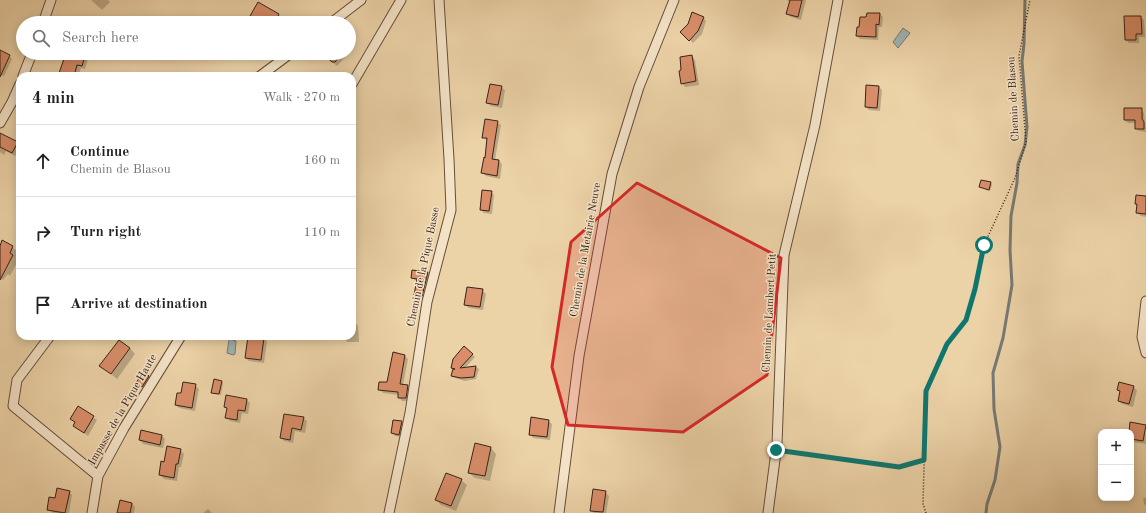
<!DOCTYPE html>
<html lang="en">
<head>
<meta charset="utf-8">
<style>
	:root { --surface:#fff; --page:#f2f2f2; --text:#222; --muted:#767676; --line:#e0e0e0 }
	body { margin:0; font-family:"Old Standard TT",serif; background:var(--page); color:var(--text) }
	.controls { position:absolute; right:12px; bottom:12px; display:grid; overflow:hidden; border-radius:8px; box-shadow:0 2px 10px #0003 }
	.controls button { width:36px; height:36px; display:grid; place-items:center; padding:0; border:0; border-bottom:1px solid var(--line); background:var(--surface); color:var(--text); font:20px sans-serif }
	.stop { position:absolute; width:12px; height:12px; margin:-9px; border:3px solid #0f766e; border-radius:50%; background:#fff }
	.stop.end { background:#0f766e; border-color:#fff; box-shadow:0 1px 4px #0008 }
	.list { margin:0; padding:0; list-style:none }
	h2 { display:flex; justify-content:space-between; align-items:center; height:52px; margin:0; padding:0 16px; font-size:17px }
	h2 small { font-size:13px; font-weight:400; color:var(--muted) }
	.list li { display:grid; grid-template-columns:26px 1fr auto; gap:12px; align-items:center; box-sizing:border-box; height:72px; padding:0 16px; border-top:1px solid var(--line) }
	.list b { display:block; font-size:15px; white-space:nowrap }
	.list p { margin:0; font-size:13px; white-space:nowrap; color:var(--muted) }
	.list em { font-size:13px; font-style:normal; color:var(--muted) }
	.icon { flex:none; width:22px; height:22px; fill:none; stroke:currentColor; stroke-width:2; stroke-linecap:round; stroke-linejoin:round }
	.map { position:relative; flex:none; width:1146px; height:513px; overflow:hidden }
	.search { position:absolute; background:var(--surface); box-shadow:0 2px 10px #0003; left:16px; top:16px; width:340px; height:44px; display:flex; align-items:center; gap:10px; box-sizing:border-box; padding:0 14px; border-radius:22px; color:var(--muted); font-size:15px }
	.panel { position:absolute; background:var(--surface); box-shadow:0 2px 10px #0003; left:16px; top:72px; width:340px; height:268px; border-radius:12px }
	.map>svg:first-child { display:block }
</style>
</head>
<body>
<div class="map">
<svg width="1146" height="513" viewBox="0 0 1146 513">
	<rect width="100%" height="100%" fill="#ecd2a7"/>
	<filter id="stains"><feTurbulence type="fractalNoise" baseFrequency=".005" numOctaves="4"/><feColorMatrix values="0 0 0 0 .2 0 0 0 0 .09 0 0 0 0 .02 0 0 0 .5 -.17"/></filter>
	<radialGradient id="worn" r=".72"><stop offset=".6" stop-color="#630" stop-opacity="0"/><stop offset="1" stop-color="#630" stop-opacity=".3"/></radialGradient>
	<!-- water -->
	<path fill="#9eb5b4" stroke="#767a76" d="M903 28 910 33 898 48 893 42Z
		M229 340 230 339 236 341 235 354 233 355 227 353Z"/>
	<!-- shadow -->
	<path fill="#0003" d="M91 0H108L110 2 102 10Z
		M787 0H806L801 20 791 17 787 14 790 3Z
		M258 4 279 15 282 19 280 23H247Z
		M880 14 883 17 882 27H879L878 40 860 39 857 36 860 28 867 18Z
		M703 17 706 21 702 34 693 43 682 32 689 25Z
		M1141 17 1144 20 1145 37H1139V43H1129L1126 40Z
		M0 52 9 56 12 59 4 76 0 75Z
		M67 53H90L85 69 81 68 78 76H60Z
		M267 53H276L281 59 276 63Z
		M323 53H341L345 57 337 66Z
		M692 56 695 60 699 85 685 87 682 83Z
		M501 87 505 90 502 108 491 106 487 103Z
		M879 87 882 90 880 111 869 110 866 107Z
		M1141 109 1144 113 1146 132 1139 131 1136 128V123H1128L1125 120Z
		M497 122 501 125 495 160 499 161 502 164 500 179 486 176 482 172 486 159 488 142 484 137Z
		M0 134 20 146V148L15 156 6 151 4 155 0 152Z
		M991 183 992 185 990 191 980 187Z
		M491 192 494 195 492 214 484 213 481 210Z
		M1146 197V217L1141 216 1137 213 1138 205 1136 203Z
		M12 247 18 252 16 259 18 261 10 276 8 274 3 280 0 278V249Z
		M427 273 431 276 426 299 419 298 415 295 418 282 412 278Z
		M482 290 486 294 483 310 469 308 465 305Z
		M352 322H355L358 326 359 342H347L344 338V336H352Z
		M249 336 264 338 267 342 264 363 249 361 246 358Z
		M464 347 475 357 465 368 476 367 479 369 476 379 465 381 455 378 452 376 454 369 452 367Z
		M130 348 135 354 117 379 100 365Z
		M394 353 405 356 408 359 403 385 408 386 411 389 409 401H402L399 397V395L383 393 379 389 388 384Z
		M149 376 152 380 146 390 141 386Z
		M221 382 223 383 221 395 214 394 212 392Z
		M195 385 199 389 195 411 179 408 176 405 182 395Z
		M1133 387 1137 390 1133 407 1122 404 1119 401 1121 392 1118 390Z
		M227 396 247 400 250 403 248 414 242 413 240 423 230 421 226 417 228 409 225 407Z
		M78 408 97 420 88 436 74 426 76 423 71 418Z
		M303 418 307 421 305 433 295 431 293 443 284 441 281 438Z
		M548 421 552 424 550 440 533 438 530 434Z
		M402 422 405 425 402 437 395 436 392 433Z
		M1145 426 1146 444 1132 442 1131 432H1130Z
		M161 435 165 439 163 448 143 444 140 440Z
		M476 444 491 448 496 454 490 481 475 478 469 473Z
		M180 450 184 454 181 467H179L177 481 164 479 160 475 164 463Z
		M461 480 467 485 456 511 441 505 436 500Z
		M69 492 72 495 69 513H53L48 509 55 500Z
		M605 492 609 496 606 513H594L591 510Z
		M1143 498H1146V506L1144 504Z
		M132 503 135 507 134 513H118Z
		M208 509 212 513H203Z"/>
	<g fill="none" stroke-linecap="round" stroke-linejoin="round">
		<!-- stream -->
		<path stroke="#767a76" stroke-width="3" d="M986 513 987 504 995 480 1000 447 994 409 993 373 1003 338 1012 285 1010 250 1011 216 1017 183 1018 164 1025 145 1027 127 1022 61 1024 44 1025 0"/>
	</g>
	<!-- building -->
	<path fill="#d98e69" stroke="#392219" d="M790 0H802L798 17 786 14Z
		M258 2 279 14 275 23H246Z
		M692 12 704 17 698 31 689 41 680 32 688 24Z
		M867 13H880L879 25 876 24V37L856 36 857 27H859L860 17H866Z
		M1124 16H1141L1142 34H1136V40H1125Z
		M0 50 10 55 0 77Z
		M66 53H86L82 66 77 65 74 76H58Z
		M322 53H342L335 62H332Z
		M692 55 696 81 681 84 679 71 681 70 680 57Z
		M490 84 502 86 498 105 486 103Z
		M866 85 879 86 877 108 865 107Z
		M1124 108H1142V119L1144 122V129H1135V120H1124Z
		M485 119 498 121 492 159 499 160 497 176 481 173 484 157 485 158 487 138H482Z
		M0 133 18 142 12 153 0 147Z
		M981 180 991 182 989 190 979 187Z
		M482 190 492 191 489 211 480 210Z
		M1136 195 1146 196V214L1136 213 1137 204H1135Z
		M2 240 13 246 10 253 13 255 0 280V246Z
		M412 270 428 272 422 296 414 295 417 279 411 278Z
		M467 287 483 289 480 307 464 305Z
		M248 336 264 338 261 360 245 358Z
		M119 340 130 348 111 374 99 366Z
		M464 346 473 354 460 368 476 366 474 377 461 378 451 376 453 369H455L451 368 453 359Z
		M393 352 405 355 400 384 408 385 406 398H398V392L378 390 379 382H387Z
		M144 371 149 376 142 387 136 383Z
		M214 379 222 381 219 394 211 393Z
		M183 382 196 384 192 408 175 405 177 393H181Z
		M1119 382 1134 386 1129 404 1118 401 1120 391 1117 390Z
		M226 395 247 399 245 411 238 410 237 420 225 418 227 408 224 407Z
		M78 406 94 416 84 433 73 426 75 422 70 419Z
		M284 414 304 417 301 430 292 428 290 440 280 438Z
		M531 417 549 420 547 437 529 435Z
		M393 420 402 421 399 435 391 433Z
		M1130 422 1146 425 1143 441 1131 439V432H1129Z
		M141 430 162 435 160 445 139 440Z
		M475 443 491 447 485 476 468 473Z
		M167 446 181 449 178 464H176L174 478 159 475 161 461 164 462Z
		M446 473 462 479 451 506 435 500Z
		M57 488 70 491 65 513 47 510 49 497 55 498Z
		M593 489 606 491 603 512 590 511Z
		M120 500 132 503 130 513H117Z"/>
	<g fill="none" stroke-linecap="round" stroke-linejoin="round">
		<!-- street casing -->
		<g stroke="#664e3c" stroke-width="11">
			<path id="street" d="M43 23 51 0
				M331 23 361 0
				M23 76 32 53
				M260 76 291 53
				M352 84 401 0
				M0 123 12 102 20 84
				M1146 301 1142 337 1146 353
				M50 336 17 380 13 406 98 476 92 513
				M98 476 124 428 181 336
				M389 513 410 413 427 302 451 210 449 159 439 0
				M559 513 579 356 612 174 639 87 674 0
				M768 513 777 444 784 255 815 125 838 0"/>
		</g>
		<!-- path -->
		<path stroke="#392219" stroke-width="1.5" stroke-dasharray="1 2" stroke-linecap="butt" d="M786 452 899 467 924 460
			M926 513 923 504 926 391 947 344 966 319 975 289 984 245 1015 178 1026 142 1019 56 1030 0"/>
		<!-- street -->
		<use href="#street" stroke="#f3e2c6" stroke-width="9"/>
	</g>
	<g fill="none" stroke-linecap="round" stroke-linejoin="round">
		<!-- route -->
		<path stroke="#0f766e" stroke-width="5" d="M776 450 899 467 924 460 926 391 947 344 966 320 975 289 984 245"/>
	</g>
	<!-- marked area -->
	<path fill="#d62828" fill-opacity="0.2" stroke="#d62828" stroke-width="3" stroke-linejoin="round" d="M637 183 781 258 767 375 683 432 568 425 552 367 571 242Z"/>
	<g text-anchor="middle" dominant-baseline="central" stroke-width="3" stroke-linejoin="round" paint-order="stroke">
		<!-- street labels -->
		<g font-size="11" fill="#392219" stroke="#f3e2c6">
			<text transform="translate(1014 99) rotate(-93)">Chemin de Blasou</text>
			<text transform="translate(586 250) rotate(-80)">Chemin de la Metairie Neuve</text>
			<text transform="translate(424 267) rotate(-78)">Chemin de la Pique Basse</text>
			<text transform="translate(770 313) rotate(-87)">Chemin de Lambert Petit</text>
			<text transform="translate(123 410) rotate(-60)">Impasse de la Pique Haute</text>
		</g>
	</g>
	<rect width="100%" height="100%" filter="url(#stains)"/>
	<rect width="100%" height="100%" fill="url(#worn)"/>
</svg>
<div class="controls">
<button>+</button>
<button>−</button>
</div>
<div class="stop" style="left:984px;top:245px"></div>
<div class="stop end" style="left:776px;top:450px"></div>
<div class="search"><svg class="icon" aria-label="search" viewBox="0 0 24 24"><circle cx="10" cy="10" r="6"/><path d="M15 15l6 6"/></svg>Search here</div>
<section class="panel">
<h2>4 min<small>Walk · 270 m</small></h2>
<ul class="list">
<li><svg class="icon" aria-label="ahead" viewBox="0 0 24 24"><path d="M12 20V5M6 11l6-6 6 6"/></svg><div><b>Continue</b><p>Chemin de Blasou</p></div><em>160 m</em></li>
<li><svg class="icon" aria-label="right" viewBox="0 0 24 24"><path d="M7 20v-9h11M14 6l5 5-5 5"/></svg><div><b>Turn right</b></div><em>110 m</em></li>
<li><svg class="icon" aria-label="arrive" viewBox="0 0 24 24"><path d="M6 21V4h12l-3 4 3 4H6"/></svg><div><b>Arrive at destination</b></div></li>
</ul>
</section>
</div>
</body>
</html>
